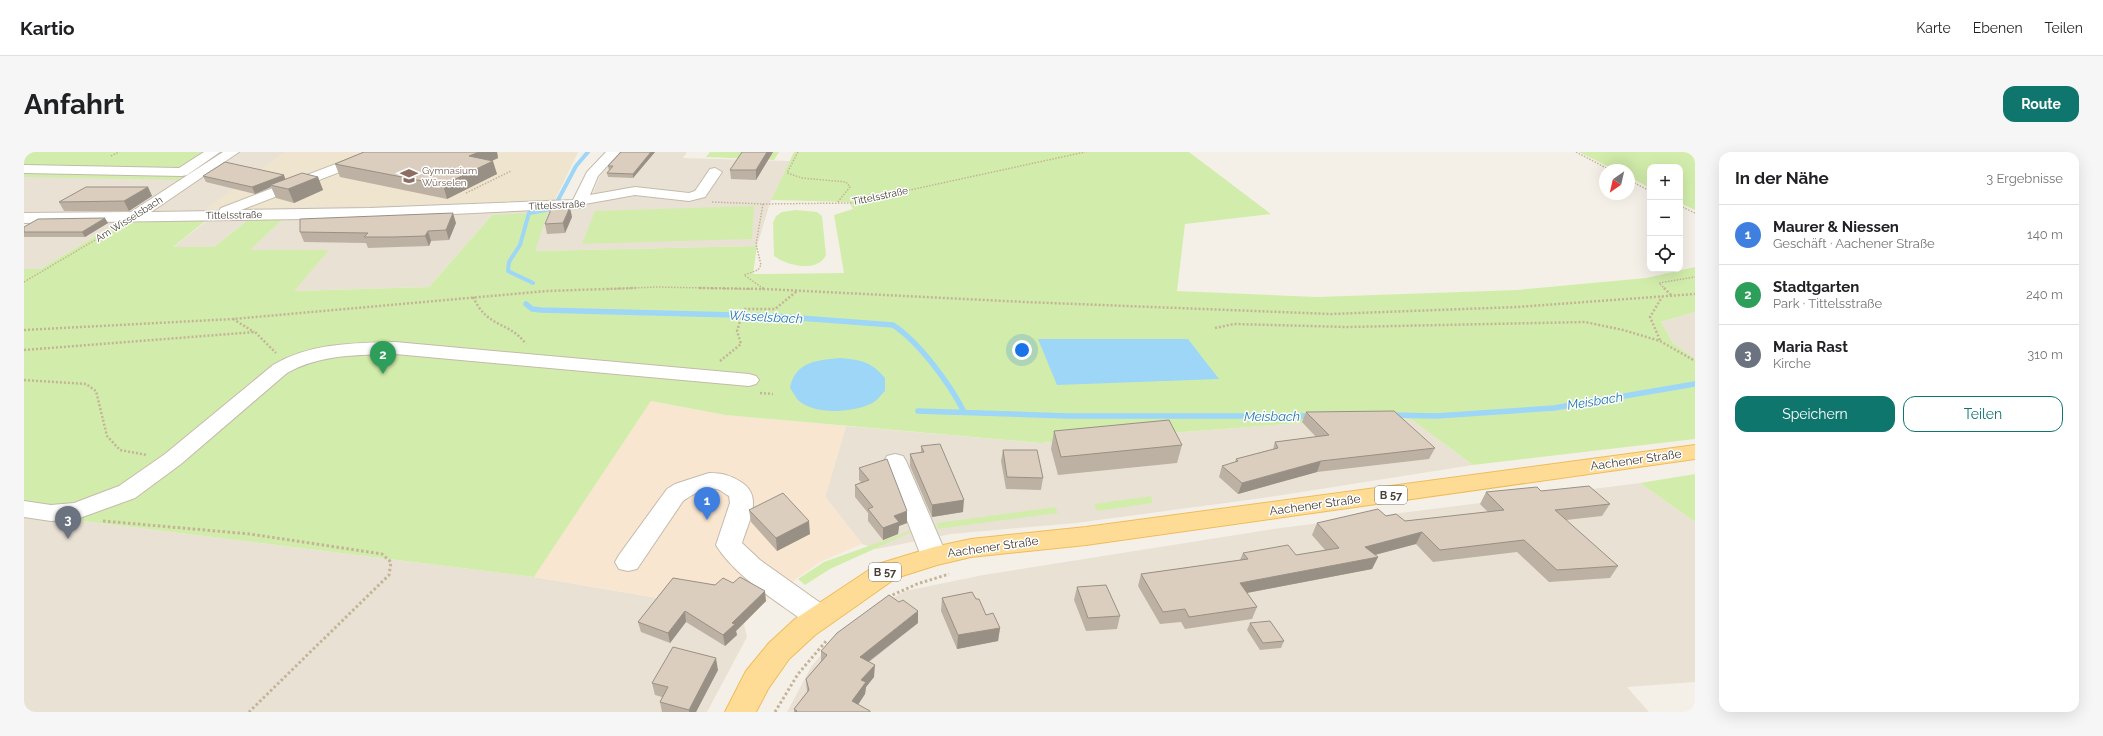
<!DOCTYPE html>
<html lang="de">
<head>
<meta charset="utf-8">
<style>
	:root { --surface:#fff; --page:#f6f6f6; --text:#202124; --muted:#757577; --line:#e0e0e0; --accent:#0f766e }
	body { margin:0; font-family:Raleway,sans-serif; background:var(--page); color:var(--text) }
	.controls { position:absolute; right:12px; top:12px; display:grid; overflow:hidden; border-radius:8px; box-shadow:0 4px 16px #0002 }
	.controls button { width:36px; height:36px; display:grid; place-items:center; padding:0; border:0; border-bottom:1px solid var(--line); background:var(--surface); color:var(--text); font:20px sans-serif }
	.compass { position:absolute; left:1575px; top:12px; width:36px; height:36px; border-radius:50%; background:var(--surface); box-shadow:0 4px 16px #0002; rotate:214deg }
	.you { position:absolute; left:998px; top:198px; width:14px; height:14px; margin:-10px; border:3px solid #fff; border-radius:50%; background:#1a73e8; box-shadow:0 0 0 6px #1a73e833 }
	.badge { display:grid; place-items:center; width:26px; height:26px; border-radius:50%; background:var(--accent); color:#fff; font-size:13px; font-weight:700 }
	.pin { position:absolute; translate:-50% -33px; filter:drop-shadow(0 1px 2px #0008) }
	.pin::after { content:''; position:absolute; top:21px; width:14px; height:12px; background:inherit; clip-path:polygon(0 0,100% 0,50% 100%) }
	.list { margin:0; padding:0; list-style:none }
	h2 { display:flex; justify-content:space-between; align-items:center; height:52px; margin:0; padding:0 16px; font-size:17px }
	h2 small { font-size:13px; font-weight:400; color:var(--muted) }
	.list li { display:grid; grid-template-columns:26px 1fr auto; gap:12px; align-items:center; box-sizing:border-box; height:60px; padding:0 16px; border-top:1px solid var(--line) }
	.list b { display:block; font-size:15px; white-space:nowrap }
	.list p { margin:0; font-size:13px; white-space:nowrap; color:var(--muted) }
	.list em { font-size:13px; font-style:normal; color:var(--muted) }
	.actions { display:flex; gap:8px; padding:12px 16px }
	.actions a { flex:1; padding:9px 0; border:1px solid var(--accent); border-radius:12px; text-align:center; font-size:14px; color:var(--accent) }
	.actions .main { background:var(--accent); color:#fff }
	.icon { flex:none; width:22px; height:22px; fill:none; stroke:currentColor; stroke-width:2; stroke-linecap:round; stroke-linejoin:round }
	.map { position:relative; flex:none; width:1671px; height:560px; overflow:hidden; border-radius:12px }
	header { display:flex; align-items:center; gap:24px; box-sizing:border-box; height:56px; padding:0 20px; background:var(--surface); border-bottom:1px solid var(--line) }
	header strong { font-size:19px }
	nav { display:flex; gap:22px; margin-inline-start:auto; font-size:14px }
	.intro { display:flex; align-items:center; justify-content:space-between; box-sizing:border-box; height:96px; padding:0 24px }
	h1 { margin:0; font-size:28px }
	.button { padding:10px 18px; border-radius:12px; background:var(--accent); color:#fff; font-size:14px; font-weight:700 }
	main { display:flex; gap:24px; padding:0 24px }
	aside { flex:1; background:var(--surface); border-radius:12px; box-shadow:0 4px 16px #0002 }
	.map>svg:first-child { display:block }
</style>
</head>
<body>
<header>
<strong>Kartio</strong>
<nav><a>Karte</a><a>Ebenen</a><a>Teilen</a></nav>
</header>
<div class="intro"><h1>Anfahrt</h1><a class="button">Route</a></div>
<main>
<div class="map">
<svg width="1671" height="560" viewBox="0 0 1671 560">
	<rect width="100%" height="100%" fill="#f5f0e7"/>
	<!-- residential -->
	<path fill="#e9e2d4" d="M0 0H554L530 49 550 50 568 43 576 24 597 0H663L659 6 766 9 747 48 733 94 511 99 468 63 405 135 269 139 304 98H225L258 68H224L190 95 148 96 184 68 100 67 16 117H0V76L7 72H0Z
		M1671 160V207L1649 191 1637 170Z
		M1368 264 1388 268 1449 313 1239 346 1052 371 927 382 853 397 838 392 801 345 822 274 1016 291Z
		M1616 331 1671 370V530L1603 535 1625 560H763L787 515 816 480 855 454 881 439 959 423 1256 376Z
		M3 362 510 425 693 456 720 472 723 485 683 560H0V364Z"/>
	<!-- commercial -->
	<path fill="#f9e6d0" d="M627 249 701 263 822 274 801 345 838 392 796 410 742 449 720 472 693 456 510 425Z"/>
	<!-- education -->
	<path fill="#efe5cf" d="M261 0H554L531 48 516 50 182 57Z"/>
	<!-- green -->
	<path fill="#d2edab" d="M0 0H198L155 28 0 25Z
		M686 0H755L750 8 682 5Z
		M770 0H1165L1247 62 1161 72 1153 139 1293 145 1493 138 1622 126 1671 115V160L1637 170 1649 191 1671 207V287L1449 313 1388 268 1368 264 1016 291 701 263 627 249 510 425 3 362 0 364V117H16L100 67H184L149 95H190L224 68H258L226 98H305L270 139 405 135 468 63 524 60 511 99 733 94 729 122 820 121 810 63 829 57 825 50 747 48Z
		M1555 0H1671V58L1656 51V15H1626V36L1605 25V18H1591Z
		M730 54 728 87 558 92 571 59Z
		M772 58 793 60 798 64 802 103C794 121 763 114 750 104L749 71 752 64 758 60Z
		M1671 322V370L1616 331Z
		M1127 344 1129 351 1073 359 1070 352Z
		M1031 355 1034 361 913 377V371Z
		M889 378 890 379 806 417 781 433 774 427 800 410Z"/>
	<!-- water -->
	<path fill="#9dd6f7" d="M1014 187H1164L1195 227 1033 233Z
		M817 206C837 208 848 210 861 226V239C858 242 854 247 850 250 832 261 789 264 773 247 771 244 769 240 766 236 771 209 794 208 817 206Z"/>
	<g fill="none" stroke-linecap="round" stroke-linejoin="round">
		<!-- stream-far1 -->
		<path stroke="#9dd6f7" stroke-width="4" d="M534 48 552 14 564 0
			M509 131 484 119 485 110 496 93 505 61 528 57"/>
		<!-- stream -->
		<path stroke="#9dd6f7" stroke-width="5.5" d="M502 152 508 157 517 158 749 164 869 173C895 190 926 232 940 260
			M894 259 1045 264H1288
			M1368 263 1412 264 1530 256 1671 232"/>
		<!-- minor casing -->
		<g stroke="#c4baab" stroke-width="2">
			<path id="minor" d="M180 0H196L163 23 158 24 0 21V13L155 16Z
				M199 0H215L127 60 195 59 197 56 343 0H362L360 3 217 58 346 56 549 48 563 20 582 0H596L574 24 566 43 611 35 665 41 671 39 686 17 691 16 698 20 681 45 665 49 611 43 561 52 559 55 554 56 346 66 0 71V61L107 60Z
				M371 190 725 222 732 224 735 228 732 232 725 234 371 202C334 203 296 202 263 221L157 312 111 346 53 367 27 369 0 365V349L27 353 50 351 95 334 141 302 249 213C286 191 329 191 371 190Z
				M871 302 879 304 882 309 923 404 919 411 910 413 901 411 897 404 860 309 863 304Z
				M685 321C698 321 706 323 717 330 740 344 724 371 718 391L736 408 805 457 809 465 805 473 795 476 785 473C756 451 711 425 692 393L706 351 705 344C701 342 697 338 693 337 683 334 667 343 659 349L613 417 604 419 595 417 591 410 595 403 643 337 651 332Z"/>
		</g>
		<!-- major casing -->
		<g stroke="#efbc5a" stroke-width="2">
			<path id="major" d="M1671 293V307L1062 393 947 405 913 413 872 426 791 483 765 507 744 537 732 560H701L722 519 745 491 771 467 854 412 910 395 947 387 1062 375Z"/>
		</g>
		<!-- path-far2 -->
		<path stroke="#c5b398" stroke-width="1.5" stroke-dasharray="1.5 1.5" stroke-linecap="butt" d="M774 0 763 21 778 26 822 30 826 35 813 51
			M1552 0 1586 18
			M87 4 95 0
			M1605 28 1626 39
			M442 41 487 19
			M688 50 739 52 826 51 1061 0
			M739 52 732 92 737 113 734 118 720 123 740 137
			M1656 54 1671 61
			M0 130 83 81
			M1635 131 1671 125
			M1636 132 1641 137
			M584 137 633 135 729 137"/>
		<!-- path-far1 -->
		<path stroke="#c5b398" stroke-width="2.5" stroke-dasharray="2 2" stroke-linecap="butt" d="M675 136 741 137 1001 150 1307 162 1493 155 1671 142
			M738 136 740 137
			M1640 136 1648 144
			M449 145C464 177 485 169 502 192
			M209 167 230 180
			M1191 176 1210 172 1323 175 1561 170 1599 178 1636 189 1671 209
			M0 178 209 167 523 139 612 136
			M1636 188 1626 165 1638 145
			M0 198 231 180 252 201
			M696 209 717 192 713 179 720 157H751L773 139
			M0 228 62 232 72 239 83 284 96 298 123 303
			M736 241 749 242"/>
		<!-- path -->
		<path stroke="#c5b398" stroke-width="3" stroke-dasharray="2.5 2.5" stroke-linecap="butt" d="M79 369 226 382 358 402 367 410 365 423 225 560
			M864 445 893 432 925 422
			M751 560 774 522 803 488"/>
		<!-- minor -->
		<use href="#minor" fill="#fff" fill-rule="evenodd"/>
		<!-- major -->
		<use href="#major" fill="#ffdc96" fill-rule="evenodd"/>
	</g>
	<!-- wall -->
	<path fill="#bcb1a3" d="M340 0H473L474 6 467 9 473 22 423 47 316 25 311 12Z
		M631 0 609 26 584 25 583 21 585 19 584 14Z
		M718 0H749L732 28 707 27 706 18Z
		M179 24 261 27 294 25 299 38 270 51 252 46 247 35 231 42 182 30Z
		M124 35 128 44 105 59H40L35 50Z
		M548 65 541 81 523 82 521 72Z
		M84 71 61 85H0V75Z
		M432 71 425 88 407 89 405 94 373 95 344 96 342 91 280 90 276 80Z
		M1282 260 1411 296 1405 307 1293 320 1214 342 1195 325 1198 314 1211 310 1212 307 1249 297 1251 290 1292 285 1278 270Z
		M1030 279 1158 293 1153 311 1034 323 1027 297Z
		M897 294 939 360 908 365 886 314V302L897 301Z
		M979 298 1019 326 1017 338 982 337 977 309Z
		M835 316 883 371 875 374 874 382 859 388 844 369V361L831 345V333L837 330 835 328Z
		M1517 339 1586 352 1578 364 1542 368 1594 414 1586 426 1525 430 1493 400 1409 410 1392 392 1351 403 1354 405 1348 417 1223 441 1233 455 1228 467 1161 477 1157 470 1136 472 1114 434 1117 422 1216 408 1219 401 1272 403 1301 398 1288 383 1293 371 1362 364 1381 369 1464 360 1456 352 1462 340Z
		M725 358 786 382 753 399 727 370Z
		M649 426 742 449 712 479 713 483 701 494 662 470 646 491 617 480 614 470Z
		M1053 435 1096 464 1093 477 1062 479 1050 448Z
		M918 446 952 447 962 463 976 476 974 489 933 497 917 459Z
		M894 471 845 510 850 525 842 535 841 542 834 553 846 559V560H770V557L783 540 782 527 797 509V499Z
		M1226 471 1260 489 1257 496 1236 498 1223 478Z
		M694 518 672 560H638L636 550 638 545 631 543 628 531Z"/>
	<!-- shaded-wall -->
	<path fill="#999085" d="M455 0H473L474 6 449 18 445 4Z
		M627 0H631L609 26V22Z
		M743 0H749L732 28V18Z
		M469 9 473 22 423 47 419 33Z
		M260 23 262 29 246 33 247 35 231 42 228 35Z
		M294 25 299 38 270 51 264 37Z
		M124 35 128 44 105 59 100 49Z
		M546 55 548 65 541 81 539 71Z
		M429 61 432 71 425 88 422 78Z
		M81 66 84 71 61 85 58 80Z
		M404 79 407 89 405 94 401 84Z
		M1297 309 1293 320 1214 342 1218 331Z
		M940 348 939 360 908 365V353Z
		M883 359V371L875 374 874 382 859 388V376L870 364Z
		M785 369 786 382 753 399 752 386Z
		M1398 380 1392 392 1335 407 1341 395Z
		M1354 405 1348 417 1212 443 1216 431Z
		M741 439 742 449 712 479 713 483 701 494 699 483 708 471Z
		M661 459 662 470 646 491 644 481Z
		M894 459V471L836 516V505Z
		M976 476 974 489 933 497 934 483Z
		M692 506 694 518 672 560H665V558Z
		M851 513 850 525 842 535 841 542 829 560 828 549 837 528Z"/>
	<!-- building -->
	<path fill="#dbcebe" stroke="#999085" d="M340 0H455L445 4 469 9 419 33 311 12Z
		M597 0H627L609 22 583 21 589 14H584Z
		M718 0H743L732 18H706Z
		M201 10 260 23 228 35 179 24Z
		M278 21 294 25 264 37 246 33Z
		M62 35H124L100 49 35 50Z
		M528 55H546L539 71 521 72Z
		M429 61 422 78 404 79 401 84 370 85H340L344 81 276 80V67Z
		M81 66 58 80H0V75L14 67Z
		M1370 259 1411 296 1297 309 1218 331 1198 314 1214 309 1212 307 1254 296 1251 290 1305 283 1282 260Z
		M1145 268 1158 293 1037 305 1030 279Z
		M916 292 940 348 908 353 886 302 900 300 897 294Z
		M979 298H1013L1019 326 983 325Z
		M863 307 883 359 870 364 875 370 859 376 844 357 849 355 831 333 845 328 835 316Z
		M1565 334 1586 352 1531 358 1594 414 1533 418 1500 388 1416 398 1398 380 1341 395 1354 405 1216 431 1233 455 1165 465 1161 457 1139 460 1117 422 1224 407 1219 401 1264 393 1272 403 1315 396 1293 371 1354 357 1362 364 1372 362 1381 369 1480 358 1462 340 1513 335 1517 339Z
		M759 341 785 369 752 386 725 358Z
		M716 425 741 439 708 471 711 472 699 483 661 459 644 481 614 470 649 426 691 433 699 426 709 431Z
		M1082 433 1096 464 1064 466 1053 435Z
		M948 440 952 447H955L962 463 969 461 976 476 934 483 918 446Z
		M865 443 875 450 879 448 894 459 836 505 851 513 837 528 842 530 828 549 846 559V560H771L773 559 770 557 785 538 782 527 803 503 797 499 813 481Z
		M1246 469 1260 489 1239 491 1226 471Z
		M649 495 692 506 665 558 636 550 644 535 628 531Z"/>
	<!-- icons -->
	<defs>
		<g id="school-bare" transform="scale(1.38)"><path d="M0-5L7-2L0 1L-7-2ZM-4 1L0 2.5L4 1V4Q0 6-4 4Z" fill="#8d6e63" stroke="#fff" stroke-width="2.5" paint-order="stroke"/></g>
	</defs>
	<g fill-rule="evenodd">
		<use href="#school-bare" x="385" y="24"/>
	</g>
	<g text-anchor="middle" dominant-baseline="central" stroke-width="3" stroke-linejoin="round" paint-order="stroke">
		<!-- far-education labels -->
		<g font-size="10" fill="#785e54" stroke="#fff" text-anchor="start">
			<text x="398" y="18">Gymnasium<tspan x="398" dy="12">Würselen</tspan></text>
		</g>
		<!-- far-street labels -->
		<g font-size="10" fill="#494035" stroke="#fff">
			<text transform="translate(856 44) rotate(-12)">Tittelsstraße</text>
			<text transform="translate(533 53) rotate(-3)">Tittelsstraße</text>
			<text transform="translate(210 63) rotate(-1)">Tittelsstraße</text>
			<text transform="translate(105 67) rotate(-32)">Am Wisselsbach</text>
		</g>
		<!-- shield labels -->
		<g fill="#fff" stroke="#807972" stroke-width="1">
			<rect x="1351" y="334" width="32" height="18" rx="3"/>
			<rect x="845" y="411" width="32" height="18" rx="3"/>
		</g>
		<g font-size="11" font-weight="bold" fill="#494035">
			<text x="1367" y="343">B 57</text>
			<text x="861" y="420">B 57</text>
		</g>
		<!-- street labels -->
		<g font-size="12" fill="#494035" stroke="#fff">
			<text transform="translate(1612 308) rotate(-8)">Aachener Straße</text>
			<text transform="translate(1291 353) rotate(-8)">Aachener Straße</text>
			<text transform="translate(969 395) rotate(-8)">Aachener Straße</text>
		</g>
		<!-- water labels -->
		<g font-size="13" font-style="italic" fill="#2178ae" stroke="#fff">
			<text transform="translate(742 165) rotate(3)">Wisselsbach</text>
			<text transform="translate(1571 249) rotate(-9)">Meisbach</text>
			<text x="1248" y="264">Meisbach</text>
		</g>
	</g>
</svg>
<div class="controls">
<button>+</button>
<button>−</button>
<button><svg class="icon" aria-label="locate" viewBox="0 0 24 24"><circle cx="12" cy="12" r="6"/><path d="M12 2v4M12 18v4M2 12h4M18 12h4"/></svg></button>
</div>
<svg class="compass" viewBox="-18 -18 36 36"><path d="M0-13l5 13h-10z" fill="#e53935"/><path d="M0 13l5-13h-10z" fill="#757577"/></svg>
<div class="you"></div>
<div class="pin badge" style="left:683px;top:368px;background:#3f7fe0">1</div>
<div class="pin badge" style="left:359px;top:222px;background:#2e9e5b">2</div>
<div class="pin badge" style="left:44px;top:387px;background:#6b7280">3</div>
</div>
<aside>
<h2>In der Nähe<small>3 Ergebnisse</small></h2>
<ul class="list">
<li><span class="badge" style="background:#3f7fe0">1</span><div><b>Maurer &amp; Niessen</b><p>Geschäft · Aachener Straße</p></div><em>140 m</em></li>
<li><span class="badge" style="background:#2e9e5b">2</span><div><b>Stadtgarten</b><p>Park · Tittelsstraße</p></div><em>240 m</em></li>
<li><span class="badge" style="background:#6b7280">3</span><div><b>Maria Rast</b><p>Kirche</p></div><em>310 m</em></li>
</ul>
<div class="actions"><a class="main">Speichern</a><a>Teilen</a></div>
</aside>
</main>
</body>
</html>
